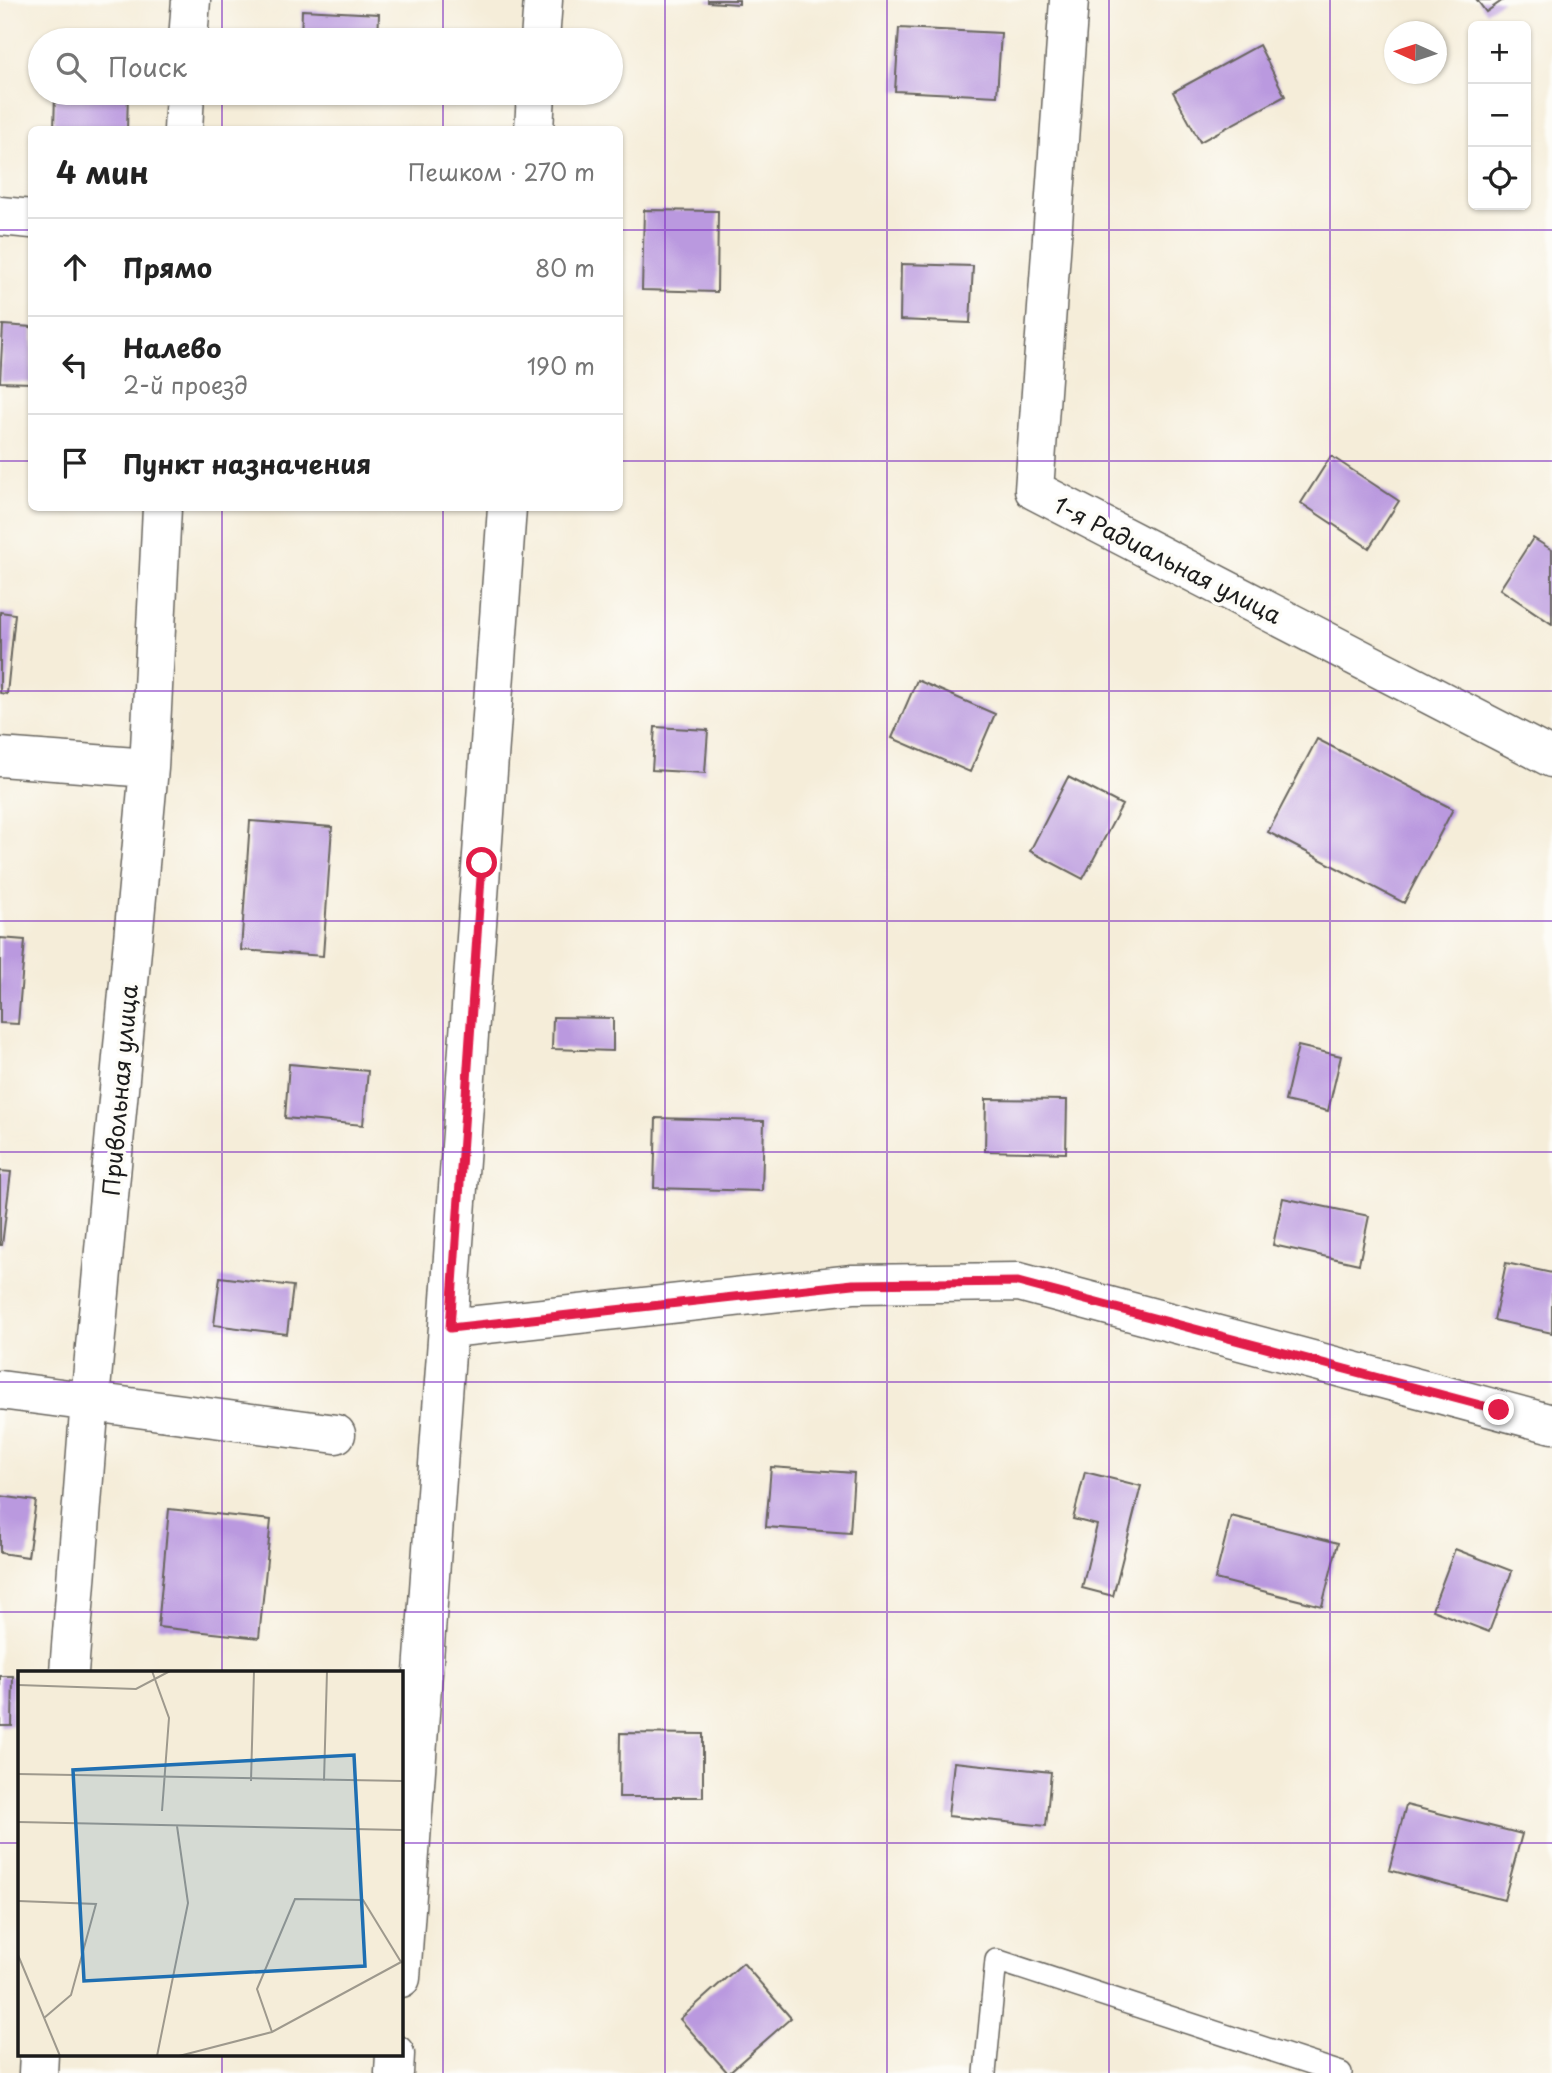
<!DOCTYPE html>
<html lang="ru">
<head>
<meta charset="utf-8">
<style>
	:root { --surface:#fff; --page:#f6f6f6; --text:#222; --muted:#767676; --line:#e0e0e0 }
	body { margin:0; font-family:"Playpen Sans",sans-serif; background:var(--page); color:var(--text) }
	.controls { position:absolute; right:21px; top:21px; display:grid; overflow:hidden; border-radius:10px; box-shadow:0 2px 5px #0004 }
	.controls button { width:63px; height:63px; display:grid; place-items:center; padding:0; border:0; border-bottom:2px solid var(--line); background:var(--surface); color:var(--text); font:35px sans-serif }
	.compass { position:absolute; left:1384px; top:21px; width:63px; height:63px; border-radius:50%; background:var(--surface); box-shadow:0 2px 5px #0004; rotate:273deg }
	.stop { position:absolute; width:21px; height:21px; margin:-16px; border:5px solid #e11d48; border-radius:50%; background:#fff }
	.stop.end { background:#e11d48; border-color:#fff; box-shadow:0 2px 7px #0008 }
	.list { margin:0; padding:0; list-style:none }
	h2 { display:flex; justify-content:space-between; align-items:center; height:91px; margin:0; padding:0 28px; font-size:30px }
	h2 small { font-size:23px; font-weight:400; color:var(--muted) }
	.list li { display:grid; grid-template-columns:46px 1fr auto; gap:21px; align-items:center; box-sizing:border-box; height:98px; padding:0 28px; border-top:2px solid var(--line) }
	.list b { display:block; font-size:26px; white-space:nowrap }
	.list p { margin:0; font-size:23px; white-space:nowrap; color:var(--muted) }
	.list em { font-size:23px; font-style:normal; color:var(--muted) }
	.icon { flex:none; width:38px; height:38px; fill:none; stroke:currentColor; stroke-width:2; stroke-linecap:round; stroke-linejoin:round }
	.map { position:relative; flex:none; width:1552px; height:2073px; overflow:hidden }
	.search { position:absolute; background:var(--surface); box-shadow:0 2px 5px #0004; left:28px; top:28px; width:595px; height:77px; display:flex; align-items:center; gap:18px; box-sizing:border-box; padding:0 24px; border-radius:38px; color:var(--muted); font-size:26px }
	.panel { position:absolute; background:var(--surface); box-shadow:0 2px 5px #0004; left:28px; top:126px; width:595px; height:385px; border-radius:10px }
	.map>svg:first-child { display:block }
</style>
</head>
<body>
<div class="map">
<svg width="1552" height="2073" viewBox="0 0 1552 2073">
	<rect width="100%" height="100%" fill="#fdfcf7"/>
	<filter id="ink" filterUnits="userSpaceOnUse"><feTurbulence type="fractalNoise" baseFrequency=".0143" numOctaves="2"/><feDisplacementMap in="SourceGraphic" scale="14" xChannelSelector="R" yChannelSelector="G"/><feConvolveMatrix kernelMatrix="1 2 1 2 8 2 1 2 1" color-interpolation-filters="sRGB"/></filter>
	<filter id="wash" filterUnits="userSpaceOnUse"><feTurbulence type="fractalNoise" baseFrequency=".00686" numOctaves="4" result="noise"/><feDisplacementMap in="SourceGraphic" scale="28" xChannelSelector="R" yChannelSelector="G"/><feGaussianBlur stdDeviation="1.57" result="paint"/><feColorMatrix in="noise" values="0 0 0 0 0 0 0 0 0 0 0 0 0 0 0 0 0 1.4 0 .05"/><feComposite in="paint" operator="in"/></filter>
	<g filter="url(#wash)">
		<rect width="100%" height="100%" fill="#f5edd9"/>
		<g id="blocks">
			<!-- building -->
			<path fill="#ba99df" d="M708 0H739V4L708 2Z
				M1477 0H1503L1486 12Z
				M302 10 379 14 378 40H301Z
				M899 28 1001 33 997 96 895 91Z
				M1259 45 1285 96 1200 142 1173 92Z
				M55 93H128L127 130H54Z
				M644 210 718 211 717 292 642 290Z
				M901 264 973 266 970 323 900 320Z
				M3 325 32 327V383L0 382Z
				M1331 456 1399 501 1369 548 1301 503Z
				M1533 538 1552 550V624L1500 589Z
				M0 612 15 614 7 694 0 693Z
				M917 680 995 714 970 772 892 738Z
				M655 727 708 730 705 773 652 770Z
				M1317 739 1453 809 1404 903 1268 832Z
				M1068 777 1122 805 1083 879 1030 851Z
				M250 821 332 827 323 956 241 950Z
				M0 938 25 940 18 1024 0 1023Z
				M553 1017 613 1018V1051L552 1049Z
				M1298 1046 1341 1056 1328 1111 1285 1101Z
				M289 1064 368 1071 363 1125 285 1118Z
				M986 1099 1067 1100 1066 1153 985 1151Z
				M656 1118 764 1121 762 1191 654 1188Z
				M0 1171 11 1172 2 1245H0Z
				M1283 1198 1369 1216 1359 1264 1273 1245Z
				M1506 1263 1552 1273V1333L1494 1320Z
				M220 1277 293 1286 287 1334 214 1325Z
				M771 1467 854 1473 850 1533 766 1527Z
				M1085 1472 1141 1486 1113 1596 1082 1588 1097 1525 1073 1519Z
				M0 1496 36 1501 28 1557 0 1553Z
				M169 1509 271 1520 259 1638 158 1627Z
				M1231 1516 1338 1543 1322 1606 1215 1579Z
				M1455 1549 1512 1571 1489 1632 1432 1610Z
				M0 1676H13L12 1726H0Z
				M620 1733 703 1734V1797H619Z
				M954 1762 1051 1772 1046 1826 948 1816Z
				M1406 1805 1522 1834 1504 1900 1389 1870Z
				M743 1963 791 2018 728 2073 680 2019Z"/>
		</g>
	</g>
	<g filter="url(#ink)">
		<use href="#blocks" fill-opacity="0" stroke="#68655e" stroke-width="2"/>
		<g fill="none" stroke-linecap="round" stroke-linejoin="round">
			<!-- service casing -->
			<g stroke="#68655e" stroke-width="24">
				<path id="service" d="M985 2073 996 1960 1341 2073"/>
			</g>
			<!-- minor casing -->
			<g stroke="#68655e" stroke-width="41">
				<path id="minor" d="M1069 0 1034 490 1552 758
					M188 40 191 0
					M540 40 543 0
					M183 130 185 93
					M534 130 536 93
					M0 216 32 219
					M0 757 149 768
					M450 1328 853 1284 1019 1282 1552 1424
					M0 1390 336 1434
					M69 1672 90 1400 149 768 162 508
					M401 1978 507 508
					M38 2073 39 2054
					M394 2073 395 2054"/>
			</g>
			<!-- service -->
			<use href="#service" stroke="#fff" stroke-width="21"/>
			<!-- minor -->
			<use href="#minor" stroke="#fff" stroke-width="38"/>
		</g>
	</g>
	<g fill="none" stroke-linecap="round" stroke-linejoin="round" filter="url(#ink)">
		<!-- route -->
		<path stroke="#e11d48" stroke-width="9" d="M482 863 450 1328 853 1284 1018 1282 1499 1410"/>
	</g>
	<!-- grid -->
	<path fill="none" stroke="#7b2cbf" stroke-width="2" stroke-opacity="0.55" d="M222 0V40M443 0V40M665 0V2073M887 0V2073M1109 0V2073M1330 0V2073M222 93V130M443 93V130M0 230H32M620 230H1552M0 461H32M620 461H1552M222 508V1672M443 508V2073M0 691H1552M0 921H1552M0 1152H1552M0 1382H1552M0 1612H1552M0 1843H19M401 1843H1552M222 2054V2073"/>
	<g text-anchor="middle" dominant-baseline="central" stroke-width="7" stroke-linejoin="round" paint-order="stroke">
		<!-- street labels -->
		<g font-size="23" fill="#1c1c1c" stroke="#fdfcf7">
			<text transform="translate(1168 559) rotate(27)">1-я Радиальная улица</text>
			<text transform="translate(119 1090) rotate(-85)">Привольная улица</text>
		</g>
	</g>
	<!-- overview -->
	<g transform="translate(18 1671)">
		<rect width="385" height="385" fill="#f5edd9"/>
		<path fill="none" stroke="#9e998d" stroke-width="2" d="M134 0 151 47 144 140M0 14 118 18 152 0M0 103 385 110M233 110 236 0M306 110 309 0M0 151 385 159M0 230 78 233 53 324 26 347M0 284 42 385M254 361 239 318 277 228 345 229 383 291M139 385 170 232 159 155M161 385 254 361 385 290"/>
		<path fill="#1f6fb2" fill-opacity="0.15" stroke="#1f6fb2" stroke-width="3.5" d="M336 84 347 295 66 310 55 99Z"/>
		<rect width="385" height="385" fill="none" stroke="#1c1c1c" stroke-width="3.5"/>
	</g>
</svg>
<div class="controls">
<button>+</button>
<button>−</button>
<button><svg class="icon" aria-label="locate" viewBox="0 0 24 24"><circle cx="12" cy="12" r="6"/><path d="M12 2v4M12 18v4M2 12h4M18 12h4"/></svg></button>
</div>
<svg class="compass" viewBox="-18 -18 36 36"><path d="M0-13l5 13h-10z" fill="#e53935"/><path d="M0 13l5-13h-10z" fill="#767676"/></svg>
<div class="stop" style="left:482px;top:863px"></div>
<div class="stop end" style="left:1499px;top:1410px"></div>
<div class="search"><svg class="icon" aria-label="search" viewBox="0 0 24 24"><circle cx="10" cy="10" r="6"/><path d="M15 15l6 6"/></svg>Поиск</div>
<section class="panel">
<h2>4 мин<small>Пешком · 270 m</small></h2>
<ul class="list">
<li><svg class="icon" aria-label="ahead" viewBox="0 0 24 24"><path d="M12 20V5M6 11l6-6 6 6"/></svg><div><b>Прямо</b></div><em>80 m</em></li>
<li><svg class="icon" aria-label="left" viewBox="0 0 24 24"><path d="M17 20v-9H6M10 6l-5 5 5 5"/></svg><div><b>Налево</b><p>2-й проезд</p></div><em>190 m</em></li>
<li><svg class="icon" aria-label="arrive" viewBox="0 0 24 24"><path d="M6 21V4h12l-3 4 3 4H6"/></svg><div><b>Пункт назначения</b></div></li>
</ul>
</section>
</div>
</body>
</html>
